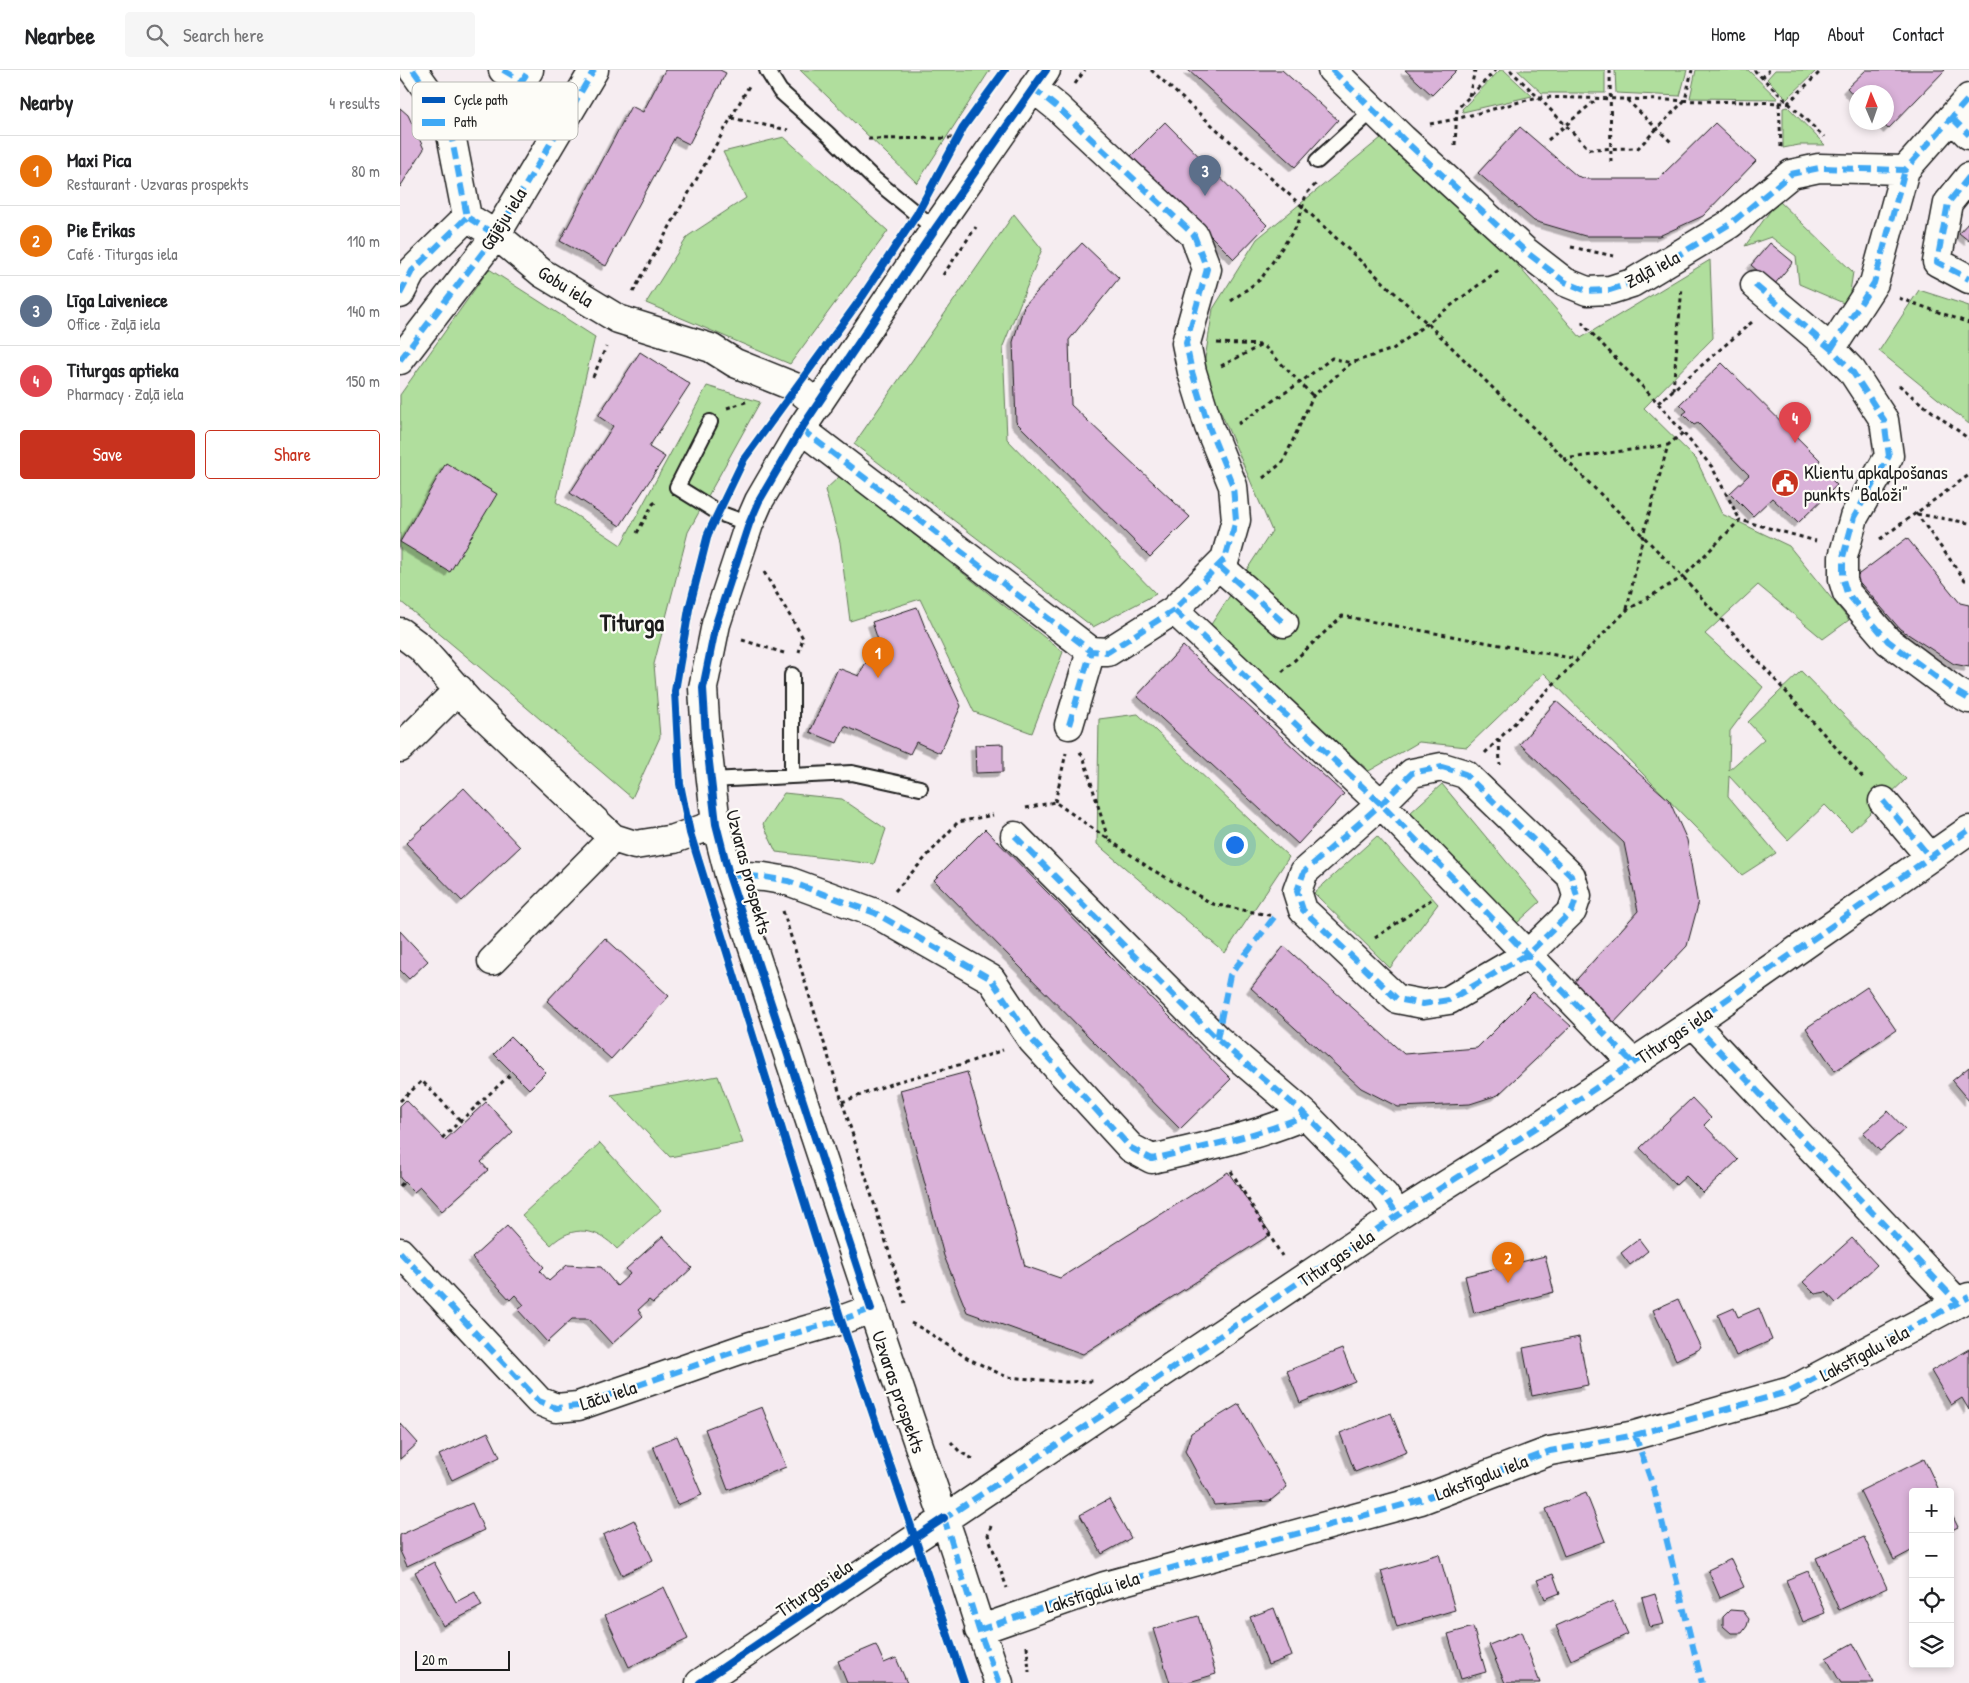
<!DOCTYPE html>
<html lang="en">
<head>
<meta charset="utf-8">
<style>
	:root { --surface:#fff; --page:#f6f6f6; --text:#202124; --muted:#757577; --line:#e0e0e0; --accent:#c8321e }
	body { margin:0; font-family:"Patrick Hand",sans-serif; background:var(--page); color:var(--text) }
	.controls { position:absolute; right:15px; bottom:15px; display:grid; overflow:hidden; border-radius:5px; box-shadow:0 2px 8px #0003 }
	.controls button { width:45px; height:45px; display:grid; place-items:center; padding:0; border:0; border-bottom:1px solid var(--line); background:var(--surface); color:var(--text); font:25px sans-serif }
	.compass { position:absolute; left:1449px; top:15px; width:45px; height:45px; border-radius:50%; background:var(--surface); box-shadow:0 2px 8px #0003; rotate:358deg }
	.scale { position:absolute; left:15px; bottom:12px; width:95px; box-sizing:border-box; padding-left:5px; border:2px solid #1c1c1c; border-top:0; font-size:14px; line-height:18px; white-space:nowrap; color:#1c1c1c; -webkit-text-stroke:4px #fdfcf7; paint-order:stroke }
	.you { position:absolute; left:834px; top:774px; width:18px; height:18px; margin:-12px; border:4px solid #fff; border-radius:50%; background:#1a73e8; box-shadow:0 0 0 8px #1a73e833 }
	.badge { display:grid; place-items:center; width:32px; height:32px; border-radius:50%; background:var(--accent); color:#fff; font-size:16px; font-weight:700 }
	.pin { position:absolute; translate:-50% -41px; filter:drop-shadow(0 1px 2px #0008) }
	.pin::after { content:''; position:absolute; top:26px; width:18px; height:15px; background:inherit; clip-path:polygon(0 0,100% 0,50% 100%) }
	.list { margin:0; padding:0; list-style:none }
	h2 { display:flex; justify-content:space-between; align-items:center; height:65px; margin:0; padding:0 20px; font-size:21px }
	h2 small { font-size:16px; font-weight:400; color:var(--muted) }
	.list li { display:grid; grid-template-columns:32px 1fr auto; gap:15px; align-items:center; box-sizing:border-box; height:70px; padding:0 20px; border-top:1px solid var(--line) }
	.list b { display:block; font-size:19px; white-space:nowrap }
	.list p { margin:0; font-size:16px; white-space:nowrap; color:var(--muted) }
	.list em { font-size:16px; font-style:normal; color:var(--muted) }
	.actions { display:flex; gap:10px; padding:15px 20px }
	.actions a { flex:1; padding:11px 0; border:1px solid var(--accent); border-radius:5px; text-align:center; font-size:18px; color:var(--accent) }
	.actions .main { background:var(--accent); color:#fff }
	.icon { flex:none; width:28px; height:28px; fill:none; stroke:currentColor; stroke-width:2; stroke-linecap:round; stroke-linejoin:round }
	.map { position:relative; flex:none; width:1569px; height:1613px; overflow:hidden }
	header { display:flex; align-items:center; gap:30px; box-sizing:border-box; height:70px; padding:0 25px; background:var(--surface); border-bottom:1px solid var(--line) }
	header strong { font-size:24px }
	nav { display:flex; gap:28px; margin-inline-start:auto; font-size:18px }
	.search { width:350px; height:45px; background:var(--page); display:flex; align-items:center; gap:12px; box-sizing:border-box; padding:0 18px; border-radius:5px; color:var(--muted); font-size:19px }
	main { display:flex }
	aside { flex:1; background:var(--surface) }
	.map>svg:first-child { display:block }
</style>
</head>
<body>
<header>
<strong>Nearbee</strong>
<div class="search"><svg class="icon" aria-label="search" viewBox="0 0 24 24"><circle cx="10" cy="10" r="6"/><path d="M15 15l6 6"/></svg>Search here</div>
<nav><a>Home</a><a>Map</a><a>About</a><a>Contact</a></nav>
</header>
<main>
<aside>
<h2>Nearby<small>4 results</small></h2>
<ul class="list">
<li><span class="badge" style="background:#e8710a">1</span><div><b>Maxi Pica</b><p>Restaurant · Uzvaras prospekts</p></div><em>80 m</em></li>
<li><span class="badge" style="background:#e8710a">2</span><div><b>Pie Ērikas</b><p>Café · Titurgas iela</p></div><em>110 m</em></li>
<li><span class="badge" style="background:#5c6f8a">3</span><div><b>Līga Laiveniece</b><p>Office · Zaļā iela</p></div><em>140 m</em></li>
<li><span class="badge" style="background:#e0444e">4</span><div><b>Titurgas aptieka</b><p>Pharmacy · Zaļā iela</p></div><em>150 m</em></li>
</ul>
<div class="actions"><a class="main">Save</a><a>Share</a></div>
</aside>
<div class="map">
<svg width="1569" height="1613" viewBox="0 0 1569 1613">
	<defs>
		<filter id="shadow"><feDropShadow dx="-4.5" dy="4.5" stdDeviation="0" flood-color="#0004"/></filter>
	</defs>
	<rect width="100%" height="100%" fill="#f6edf1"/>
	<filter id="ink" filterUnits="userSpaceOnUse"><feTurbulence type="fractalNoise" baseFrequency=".02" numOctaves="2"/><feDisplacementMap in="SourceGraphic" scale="10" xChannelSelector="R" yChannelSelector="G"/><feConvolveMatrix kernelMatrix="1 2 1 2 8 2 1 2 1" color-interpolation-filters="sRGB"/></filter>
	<g filter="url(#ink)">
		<!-- green -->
		<path fill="#b0de9d" stroke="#667d5c" d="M400 0H590L517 113Z
			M1100 0H1104L1132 26 1063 42 1062 39Z
			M1117 0H1205V23H1142Z
			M1215 0H1287L1280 26 1216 23Z
			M1296 0H1348L1378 29 1290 28Z
			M1375 0H1417L1387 29 1367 9Z
			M1388 37 1425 75H1399L1383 78V38Z
			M384 67 488 161 390 294 246 233 288 166 346 128 323 82Z
			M981 68 1106 182 1181 268 1310 190 1313 268 1244 338 1296 389 1322 444 1389 476 1449 550 1423 569 1358 515 1305 564 1363 617 1330 661 1329 700 1364 669 1348 652 1401 601 1506 709 1451 761 1425 735 1388 770 1329 706 1328 726 1376 783 1342 805 1144 603 1067 677 1019 672 969 701 810 556 872 461 803 301 813 239 857 169Z
			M1378 130 1453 202 1448 235 1399 214 1396 186 1371 167 1345 176Z
			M614 144 642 179 603 276 607 369 756 524 693 557 454 374Z
			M89 199 195 267 156 432 221 475 307 316 360 332 288 462 254 594 260 667 232 728 84 601 0 531V325Z
			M1519 220 1569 236V354L1479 281Z
			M440 406 663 582 632 663 574 642 520 529 450 551 440 472 425 420Z
			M738 644 889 787 825 883 697 774 699 649Z
			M1042 714 1140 832 1116 854 1010 743Z
			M384 723 442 729 486 759 474 794 376 782 363 754Z
			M977 766 1038 834 990 898 914 823Z
			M318 1006 343 1073 270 1087 211 1025Z
			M200 1073 261 1140 217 1179C198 1158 172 1154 151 1175L122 1145Z"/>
		<!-- building -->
		<path fill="#dab2d9" stroke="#1c1c1c" filter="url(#shadow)" d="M265 0H320L326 3 289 74 275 67 206 196 160 171 231 36 243 42Z
			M788 0H882L938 50 895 97Z
			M1005 0H1057L1032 25Z
			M1466 0H1545L1488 59 1482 52H1486V22H1456V28L1447 18Z
			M0 38 8 45 24 79 0 117Z
			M765 52 867 155 834 189 731 86Z
			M1315 53 1356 91 1303 146 1259 166H1185L1134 151 1078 103 1120 57 1177 106 1187 109H1258Z
			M1569 152V171L1559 163Z
			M682 173 719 208 669 270 671 335 790 447 750 487 616 352 613 272 624 236Z
			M1370 173 1393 192 1374 215 1351 195Z
			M240 282 290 314 249 377 265 387 220 456 170 423 213 356 198 346Z
			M1322 293 1420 390 1417 395 1437 415 1398 453 1372 428 1353 446 1330 423 1349 405 1298 353 1294 355 1283 344 1287 341 1280 334Z
			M46 393 97 424 50 502 0 472Z
			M1507 468 1560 533 1569 535V597L1554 594 1500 559 1455 507Z
			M517 537 530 570 561 636 540 683 516 672 510 684 445 656 437 673 410 662 438 598 459 606 465 594 481 579 472 552Z
			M783 576 944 724 898 774 737 626Z
			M1156 631 1269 730 1287 770 1298 835 1287 876 1210 957 1170 917 1238 841 1224 773 1120 674Z
			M603 674V702L576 703 575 675Z
			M64 718 120 777 62 831 6 773Z
			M585 759 831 1009 780 1059 534 810Z
			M0 861 28 891 9 909 0 900Z
			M205 868 269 926 211 989 147 931Z
			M884 876 1004 984 1077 978 1133 922 1171 956 1098 1025 1070 1034 998 1037 961 1018 851 918Z
			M1467 917 1496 960 1435 1001 1406 958Z
			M111 967 146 1002 129 1019 94 984Z
			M1569 997V1031L1552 1011Z
			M567 1002 625 1196 660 1208 828 1102 871 1164 683 1284 567 1242 544 1186 500 1020Z
			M1292 1028 1311 1048 1304 1055 1338 1090 1303 1123 1286 1106 1276 1115 1240 1078Z
			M6 1030 45 1070 86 1032 113 1062 81 1092 88 1100 42 1141 20 1117 14 1122 0 1108V1036Z
			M1488 1041 1505 1059 1480 1081 1463 1063Z
			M107 1156 144 1197 140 1201 149 1211 167 1195 201 1197 217 1216 230 1204 226 1199 263 1166 292 1198 253 1233 249 1230 238 1240 243 1246 212 1274 189 1249H172L147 1272 118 1240 124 1235 115 1225 110 1230 72 1188Z
			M1452 1168 1477 1195 1436 1233 1426 1222 1415 1224 1403 1212Z
			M1239 1169 1248 1181 1230 1195 1221 1183Z
			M1145 1186 1154 1222 1074 1243 1065 1206Z
			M1278 1229 1301 1278 1276 1290 1253 1240Z
			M1334 1238 1338 1247 1359 1238 1372 1270 1336 1286 1318 1245Z
			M1179 1267 1188 1315 1132 1326 1123 1278Z
			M942 1279 955 1311 900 1333 887 1301Z
			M1569 1279V1340L1562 1328 1551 1335 1531 1301Z
			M839 1334 887 1417 870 1431 814 1435 785 1381 791 1363Z
			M362 1337 386 1397 328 1420 305 1359Z
			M991 1343 1007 1382 955 1402 940 1363Z
			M0 1353 18 1373 0 1389Z
			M88 1362 100 1387 52 1410 39 1385Z
			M277 1366 302 1425 277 1435 253 1376Z
			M1524 1389 1540 1422H1513V1480L1494 1490 1460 1421Z
			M1186 1423 1205 1471 1164 1486 1146 1439Z
			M709 1429 731 1468 702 1484 680 1445Z
			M72 1433 84 1460 7 1496 0 1481V1465Z
			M1550 1441 1558 1457 1550 1461Z
			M234 1450 253 1490 222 1505 203 1465Z
			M1464 1467 1487 1518 1439 1540 1416 1488Z
			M1039 1484 1055 1540 997 1557 981 1501Z
			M1331 1489 1344 1517 1320 1528 1308 1500Z
			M34 1492 56 1532 75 1522 82 1536 43 1556 15 1502Z
			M1408 1501 1425 1543 1403 1552 1386 1510Z
			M1153 1504 1160 1523 1145 1529 1137 1510Z
			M264 1517 288 1569 229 1597 205 1545Z
			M1255 1524 1264 1554 1250 1557 1242 1528Z
			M1213 1531 1228 1564 1171 1590 1156 1556Z
			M874 1538 892 1586 868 1595 850 1547Z
			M1330 1540 1343 1541 1349 1549 1347 1556 1342 1563H1331L1323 1556V1547Z
			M798 1546 816 1604 786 1613H770L753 1559Z
			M1073 1557 1086 1602 1061 1609 1048 1564Z
			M1121 1562 1140 1613H1105L1089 1575Z
			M1453 1573 1474 1613H1441L1426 1588Z
			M476 1575 484 1593 496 1588 507 1613H447L438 1591Z"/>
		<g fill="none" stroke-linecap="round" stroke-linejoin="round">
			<!-- lane casing -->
			<g stroke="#1c1c1c" stroke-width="18">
				<path id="lane" d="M367 0 380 21 427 63 474 109 535 159
					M917 91 973 40
					M310 352 277 417 319 443 349 454
					M392 705V605
					M311 710 452 703 520 718"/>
			</g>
			<!-- street casing -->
			<g stroke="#1c1c1c" stroke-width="31">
				<path id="street" d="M13 0 48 49 67 147 96 165 142 203 218 249 311 278 335 293 397 318 418 335
					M103 0 122 11 129 0
					M932 0 1003 69 1125 181 1165 212 1187 221 1210 220 1232 213 1330 154 1391 104 1419 98 1505 100 1569 28
					M633 18 658 38 794 165 807 199 786 273 792 302 809 357 833 416 836 450 825 489 774 540 981 734 1233 993
					M1552 48 1569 65
					M1569 107 1548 133 1537 192 1569 209
					M1355 215 1431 279 1452 301 1484 350 1489 386 1454 447 1443 487V510L1447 523 1488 571 1555 621 1569 629
					M0 224 12 201 67 147
					M1431 279 1474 213 1505 100
					M0 290 96 165 194 0
					M401 359 691 581 708 582 774 540
					M819 496 884 553
					M0 562 20 577 69 632 213 768 235 775 274 769 316 754
					M669 655 691 581
					M0 678 59 619
					M1042 697 1065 704 1171 806 1177 826 1172 841 1128 884 1049 930 1023 934 997 929 903 840 897 821 904 802 981 734 1012 703Z
					M1483 731 1530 787
					M615 766 817 969 906 1045 984 1125 998 1145
					M329 805 364 807 388 811 475 843 591 909 632 970 731 1078 752 1089C804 1077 857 1066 906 1045
					M92 891 213 768
					M1293 953 1558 1233
					M0 1182 139 1331 156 1338 178 1336 351 1276 441 1250 471 1239
					M579 1560 705 1516 1021 1430 1150 1381 1235 1365 1391 1321 1569 1227
					M300 1613 998 1145 1136 1058 1293 953 1569 760
					M599 1613C579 1559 564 1504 545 1451 470 1236 400 1021 329 805L316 754 306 666 303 618 316 554 349 454 359 431 401 359 535 159 646 0"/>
			</g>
			<!-- path -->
			<path stroke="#1c1c1c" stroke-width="3" stroke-dasharray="4 4" stroke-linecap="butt" d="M751 0 904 138 1027 253 1243 466 1283 507 1465 710
				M1110 0 1138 27 1388 33 1422 0
				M1210 0 1211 96
				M1354 0 1424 67
				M1362 8 1369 0
				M675 14 685 0
				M1069 26 1075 0
				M1227 30 1272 73
				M1379 33 1381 77
				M331 48 388 60
				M1030 54 1056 49 1138 27 1189 79 1238 78 1285 30 1292 0
				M468 69 557 68
				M1148 70 1197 29
				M1055 75 1057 39 1096 0
				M1171 177 1214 186
				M543 205 576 157
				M233 222 349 16
				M1499 228 1569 253
				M831 231 861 209 898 154 906 124 916 114
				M1183 251V254L1258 333 1312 397 1340 450
				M817 273 863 275 913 326
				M821 296 862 275
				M193 307 206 277
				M1499 315 1514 328 1569 369
				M1273 320 1282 217
				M1258 333 1352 252
				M327 338 349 331
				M838 354 901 312 932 288 951 293
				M1163 389 1268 375
				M863 408 883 392 913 326 951 293 993 279 1100 199
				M1516 443 1565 510H1569
				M1517 444 1569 453
				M237 463 253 434 258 430
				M1480 469 1569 405
				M364 502 403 568 399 582
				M1227 539 1243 466 1268 375 1284 362
				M342 570 384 583
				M882 602 942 546 1177 589
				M1099 669 1100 695
				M680 682 684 689 708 769
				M1085 683 1227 540 1283 507 1340 450 1416 471
				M655 732 666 683
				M626 738 655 732 751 799 813 834 873 846
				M495 821 558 752 593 745
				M383 841 505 1233
				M975 868 1032 829
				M0 1031 22 1011 61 1051
				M442 1032 496 1012 566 993 603 980
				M42 1068 112 1003
				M831 1101 882 1186
				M0 1116 4 1112
				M511 1253 523 1259 567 1288 607 1307 665 1312 695 1311
				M551 1372 560 1382 575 1390
				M591 1456 588 1465 607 1518
				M627 1576 629 1602"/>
			<!-- lane -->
			<use href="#lane" stroke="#fdfcf7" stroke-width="14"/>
			<!-- street -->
			<use href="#street" stroke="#fdfcf7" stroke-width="28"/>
			<!-- quiet -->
			<path stroke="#3fa9f5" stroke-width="6" stroke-dasharray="12 6" stroke-linecap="butt" d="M13 0 48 49 67 147 96 165
				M103 0 122 11 129 0
				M932 0 1003 69 1125 181 1165 212 1187 221 1210 220 1232 213 1330 154 1391 104 1419 98 1505 100 1569 28
				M633 18 658 38 794 165 807 199 786 273 792 302 809 357 833 416 836 450 825 489 774 540 981 734 1233 993
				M1552 48 1569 65
				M1569 107 1548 133 1537 192 1569 209
				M1355 215 1431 279 1452 301 1484 350 1489 386 1454 447 1443 487V510L1447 523 1488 571 1555 621 1569 629
				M0 224 12 201 67 147
				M1431 279 1474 213 1505 100
				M0 290 96 165 194 0
				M401 359 691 581 708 582 774 540
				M819 496 884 553
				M669 655 691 581
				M1042 697 1065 704 1171 806 1177 826 1172 841 1128 884 1049 930 1023 934 997 929 903 840 897 821 904 802 981 734 1012 703Z
				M1483 731 1530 787
				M615 766 817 969 906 1045 984 1125 998 1145
				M329 805 364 807 388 811 475 843 591 909 632 970 731 1078 752 1089C804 1077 857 1066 906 1045
				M1293 953 1558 1233
				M817 969 830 905 875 846
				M0 1182 139 1331 156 1338 178 1336 351 1276 441 1250 471 1239
				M1235 1365 1254 1419 1302 1613
				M544 1448 579 1560 599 1613
				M542 1450 727 1329 998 1145 1136 1058 1293 953 1569 760
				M579 1560 705 1516 1021 1430 1150 1381 1235 1365 1391 1321 1569 1227"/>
			<!-- cycleway casing -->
			<g stroke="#fdfcf7" stroke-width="11">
				<path id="cycleway" d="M471 1239 329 805 316 754 306 666 303 618 316 554 349 454 359 431 401 359 535 159 646 0
					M300 1613 544 1448
					M564 1613 441 1250 290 763 280 714 275 621 289 539 308 464 344 389 462 227 517 144 563 58 605 0"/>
			</g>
			<!-- cycleway -->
			<use href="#cycleway" stroke="#0057b8" stroke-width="8"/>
		</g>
	</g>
	<!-- icons -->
	<defs>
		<g id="civic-disc" transform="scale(1.4375)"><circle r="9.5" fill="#c8321e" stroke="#fdfcf7"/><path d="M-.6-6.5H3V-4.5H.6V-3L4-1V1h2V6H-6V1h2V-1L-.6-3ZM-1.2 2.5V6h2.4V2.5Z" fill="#fff"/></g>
	</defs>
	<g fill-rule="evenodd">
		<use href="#civic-disc" x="1385" y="413"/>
	</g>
	<g text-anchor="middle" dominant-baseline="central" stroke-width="4.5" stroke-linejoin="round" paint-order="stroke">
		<!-- street labels -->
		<g font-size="19" fill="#1c1c1c" stroke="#fdfcf7">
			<text transform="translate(103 149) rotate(-58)">Gājēju iela</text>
			<text transform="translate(1252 199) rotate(-28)">Zaļā iela</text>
			<text transform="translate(166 216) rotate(32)">Gobu iela</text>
			<text transform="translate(349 802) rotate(75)">Uzvaras prospekts</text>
			<text transform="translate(1274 965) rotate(-34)">Titurgas iela</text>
			<text transform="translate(936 1188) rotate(-34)">Titurgas iela</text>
			<text transform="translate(1464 1283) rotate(-28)">Lakstīgalu iela</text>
			<text transform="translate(499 1322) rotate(71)">Uzvaras prospekts</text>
			<text transform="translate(208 1325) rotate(-18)">Lāču iela</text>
			<text transform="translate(1081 1407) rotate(-21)">Lakstīgalu iela</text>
			<text transform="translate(414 1518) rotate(-34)">Titurgas iela</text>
			<text transform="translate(692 1522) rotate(-18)">Lakstīgalu iela</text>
		</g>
		<!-- poi labels -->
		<g font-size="19" fill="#1c1c1c" stroke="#fdfcf7" text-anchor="start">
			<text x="1404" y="402">Klientu apkalpošanas<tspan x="1404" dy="22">punkts "Baloži"</tspan></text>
		</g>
		<!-- district labels -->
		<g font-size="24" font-weight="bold" fill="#1c1c1c" stroke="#fdfcf7">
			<text x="232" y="552">Titurga</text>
		</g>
	</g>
	<!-- legend -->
	<rect x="12" y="12" width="166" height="58" rx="8" fill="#fdfcf7" stroke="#bab9b5" stroke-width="1"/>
	<rect x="22" y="27" width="23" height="6" fill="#0057b8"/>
	<rect x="22" y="49" width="23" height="7" fill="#3fa9f5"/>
	<g font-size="14" fill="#1c1c1c">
		<text x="54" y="35">Cycle path</text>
		<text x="54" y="57">Path</text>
	</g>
</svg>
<div class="controls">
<button>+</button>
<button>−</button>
<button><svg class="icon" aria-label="locate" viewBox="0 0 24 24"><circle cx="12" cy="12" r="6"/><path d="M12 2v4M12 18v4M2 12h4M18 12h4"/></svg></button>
<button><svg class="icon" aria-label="layers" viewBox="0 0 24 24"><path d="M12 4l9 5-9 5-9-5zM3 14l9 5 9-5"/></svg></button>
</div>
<svg class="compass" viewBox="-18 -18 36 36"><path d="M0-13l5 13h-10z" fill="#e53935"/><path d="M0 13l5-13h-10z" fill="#757577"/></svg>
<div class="scale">20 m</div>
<div class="you"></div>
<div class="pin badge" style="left:478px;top:608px;background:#e8710a">1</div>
<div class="pin badge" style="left:1108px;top:1213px;background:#e8710a">2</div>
<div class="pin badge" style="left:805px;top:126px;background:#5c6f8a">3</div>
<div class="pin badge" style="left:1395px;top:373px;background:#e0444e">4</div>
</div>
</main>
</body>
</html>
